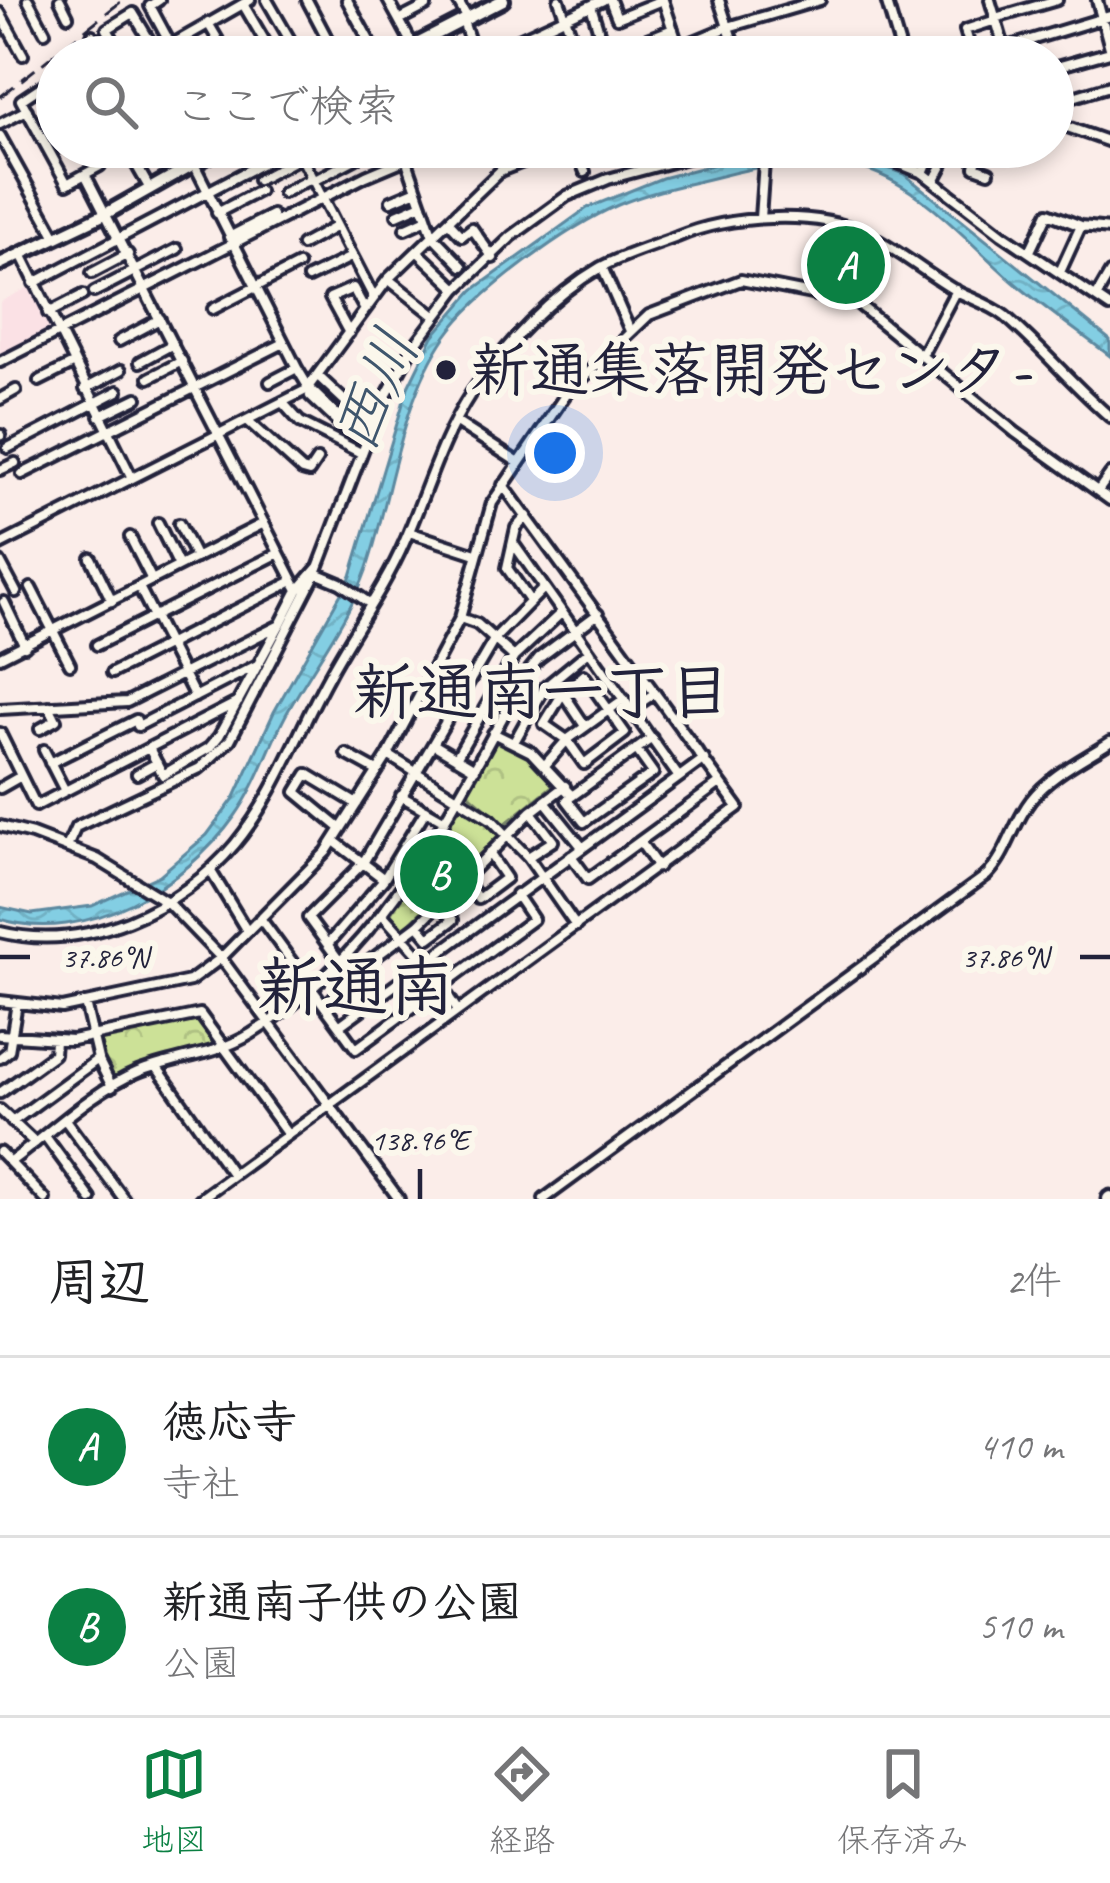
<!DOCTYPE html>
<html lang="ja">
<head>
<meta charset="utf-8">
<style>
	:root { --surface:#fff; --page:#f6f6f6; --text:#202124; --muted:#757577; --line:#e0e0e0; --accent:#0b8043 }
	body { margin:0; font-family:Caveat,"Klee One",sans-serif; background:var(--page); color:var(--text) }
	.you { position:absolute; left:555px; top:453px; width:42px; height:42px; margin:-30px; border:9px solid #fff; border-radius:50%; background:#1a73e8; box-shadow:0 0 0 18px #1a73e833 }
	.badge { display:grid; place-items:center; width:78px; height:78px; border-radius:50%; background:var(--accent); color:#fff; font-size:39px; font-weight:700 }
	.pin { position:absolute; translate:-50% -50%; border:6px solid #fff; box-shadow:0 3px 12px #0006 }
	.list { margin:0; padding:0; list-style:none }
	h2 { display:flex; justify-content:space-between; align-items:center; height:156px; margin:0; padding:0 48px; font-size:51px }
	h2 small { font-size:39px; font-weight:400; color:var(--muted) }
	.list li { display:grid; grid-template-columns:78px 1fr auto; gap:36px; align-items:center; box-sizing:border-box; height:180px; padding:0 48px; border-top:3px solid var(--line) }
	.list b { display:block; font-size:45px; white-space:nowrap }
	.list p { margin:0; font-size:39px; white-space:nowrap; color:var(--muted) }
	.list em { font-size:39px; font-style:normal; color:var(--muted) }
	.icon { flex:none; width:66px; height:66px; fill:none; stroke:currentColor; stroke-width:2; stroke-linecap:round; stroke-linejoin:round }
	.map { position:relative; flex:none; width:1110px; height:1199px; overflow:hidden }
	.search { position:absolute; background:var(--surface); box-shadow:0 6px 18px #0003; left:36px; right:36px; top:36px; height:132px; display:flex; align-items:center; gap:30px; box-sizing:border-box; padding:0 42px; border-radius:66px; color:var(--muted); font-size:45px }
	.sheet { height:516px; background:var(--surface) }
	nav { display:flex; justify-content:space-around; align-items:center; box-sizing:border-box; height:168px; border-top:3px solid var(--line); background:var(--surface); font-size:33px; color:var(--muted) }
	nav a { display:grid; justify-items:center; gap:6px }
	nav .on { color:var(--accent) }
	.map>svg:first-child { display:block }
</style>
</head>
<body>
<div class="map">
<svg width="1110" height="1199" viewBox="0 0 1110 1199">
	<defs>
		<pattern id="forest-crowns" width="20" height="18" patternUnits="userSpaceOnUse" patternTransform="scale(3)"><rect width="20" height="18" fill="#cce197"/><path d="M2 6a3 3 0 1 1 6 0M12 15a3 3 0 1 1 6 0" fill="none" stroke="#afc183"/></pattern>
		<pattern id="water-waves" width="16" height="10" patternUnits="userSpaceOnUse" patternTransform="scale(3)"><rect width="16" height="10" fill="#83cee3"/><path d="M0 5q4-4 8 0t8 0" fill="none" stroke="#71b1c4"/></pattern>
	</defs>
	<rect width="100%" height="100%" fill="#fbede9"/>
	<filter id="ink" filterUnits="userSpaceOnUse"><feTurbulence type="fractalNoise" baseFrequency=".00833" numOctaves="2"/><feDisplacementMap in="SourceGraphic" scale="24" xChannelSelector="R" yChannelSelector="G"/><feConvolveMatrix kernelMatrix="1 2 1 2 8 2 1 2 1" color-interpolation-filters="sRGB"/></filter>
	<g filter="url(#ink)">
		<!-- built -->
		<path fill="#fbe1e5" d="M31 286 53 331 0 358V302Z"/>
		<!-- forest -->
		<path fill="url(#forest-crowns)" stroke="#778269" stroke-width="3" d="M501 739 539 762 556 783 505 824 469 794 468 789 494 740Z
			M460 804H466L501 837 403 929 390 915Z
			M199 1015 221 1046 115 1082 100 1057 96 1037Z"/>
		<!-- water -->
		<path fill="url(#water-waves)" stroke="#5c89a0" stroke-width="3" d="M815 149 848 153 904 174 1110 340V356C1076 330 1041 306 1009 278 966 240 922 187 865 169 808 150 752 169 696 182 669 188 644 194 618 205 569 226 476 293 446 336 400 402 392 493 367 568 349 619 314 664 288 711 269 745 258 784 235 816 186 885 86 946 0 919V907L32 914 92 906 160 875 207 835 235 797 274 712 351 576 408 387 433 336 473 290 587 208 662 178 758 153Z"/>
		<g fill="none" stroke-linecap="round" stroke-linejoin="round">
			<!-- minor casing -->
			<g stroke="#22223b" stroke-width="16">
				<path id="minor" d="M28 0 45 32
					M60 0 68 16
					M159 0 150 6 171 45
					M267 0 300 57
					M307 0 337 57
					M347 0 378 57
					M388 0 399 20
					M457 0 468 19
					M559 0 579 57
					M610 0 617 18 662 0
					M663 0 682 57
					M719 0 738 57
					M886 0 903 57
					M990 0 1007 57
					M1097 0 1110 48
					M243 4 274 57
					M591 6 599 32
					M0 13 23 55
					M995 18 1057 0
					M463 21 475 57
					M208 23 228 57
					M92 35 104 57
					M413 46 399 20 426 6 423 0
					M629 46 673 29
					M1004 48 1110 16
					M123 57 107 29 133 13 157 53
					M150 57 250 0
					M480 57 603 0
					M520 57 526 54
					M559 57 576 50
					M656 57 728 27 820 0
					M973 57 965 30 996 20
					M1053 68 1110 52
					M57 90 51 80 21 100 67 184 100 166 89 147
					M1053 103 1110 86
					M1053 122 1110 142
					M0 124 27 110
					M0 136 56 237
					M126 147 150 189
					M175 147 187 168
					M296 147 374 298
					M402 147 433 236 462 266
					M507 147 513 166
					M575 147 585 172
					M858 147 923 173 1002 234 1110 307
					M979 147 975 167 989 172
					M194 164 297 368 309 388 338 416
					M923 173 934 147
					M85 174 298 590
					M258 180 301 157
					M313 181 355 159 352 147
					M934 181 952 147
					M283 193 312 178
					M391 201 417 190
					M217 213 259 191
					M397 215 422 204
					M760 218 765 147
					M448 221 462 236 472 228 493 258
					M405 229 427 219
					M229 237 272 215
					M302 245 335 227
					M417 251 457 289
					M1030 251 1048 213 1081 226 1110 229
					M21 254 132 478
					M602 267 630 331
					M1060 272 1081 226
					M92 273 128 254
					M308 278 351 257
					M388 279 435 316
					M34 283 293 147
					M94 292 177 249
					M1096 297 1110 273
					M213 309 298 265
					M48 313 83 295
					M349 333 330 298 353 288 365 310
					M119 341 160 319
					M922 355 956 290
					M0 362 366 176 435 147
					M140 362 173 344
					M318 376 350 406
					M149 378 182 361
					M39 381 73 364
					M270 382 297 368
					M85 389 121 370
					M310 396 344 428 365 441
					M0 399 16 390
					M282 402 300 422 361 453
					M100 416 137 398
					M247 420 302 470 309 472 317 460
					M456 422 519 463
					M0 436 1 435
					M8 448 118 391
					M0 470 15 463
					M22 474 284 343
					M1098 491 1110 474
					M527 516 516 528 507 568 530 601
					M158 523 179 566
					M179 524 196 558
					M409 532 476 554
					M130 537 152 580
					M513 543 678 776
					M0 545 306 390 388 279 500 171 561 147
					M91 558 112 601
					M0 562 16 592
					M316 573 340 583 369 603
					M139 587 195 697
					M31 588 70 664
					M4 602 25 646
					M460 618 477 624 514 657
					M97 645 279 553
					M0 657 264 523
					M112 673 293 581
					M584 675 625 733 584 764 567 740 544 724 563 693Z
					M563 693 585 726
					M0 709 127 702 280 625 298 590 318 567
					M631 709 655 693
					M138 726 257 665
					M40 729 56 720 49 706
					M0 733 36 806 238 702
					M493 733 531 752 572 796 652 738
					M514 742 545 687 589 651
					M433 744 475 769
					M149 748 163 775 209 748 219 736 279 626
					M44 750 65 791
					M346 754 377 771
					M388 755 491 819 528 857 576 926
					M456 758 514 657 560 614
					M50 763 136 720
					M546 764 567 740 624 699
					M137 774 157 763
					M0 788 21 776
					M401 796 445 821
					M572 796 567 800 584 822 653 773 636 749
					M545 801 582 847
					M0 826 32 834 97 859 167 902 221 958 399 1199
					M341 829 296 792 307 774 357 804
					M334 841 384 879
					M641 843 658 867
					M67 847 76 827 200 768 230 740 316 573 379 409 411 350 457 289 512 236 567 196 608 179 728 147
					M571 856 588 879 720 783
					M528 857 553 841 531 812
					M210 870 247 931
					M463 877 478 899 506 878 489 853
					M383 915 426 963 458 1011
					M260 918 356 1049 533 919 516 894
					M418 925 429 938 453 920 441 902
					M0 932C85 953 180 910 235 844 275 796 298 731 328 677 352 632 384 589 404 543 426 493 441 439 471 393 504 346 551 296 601 267 625 254 651 247 677 237 727 216 813 209 864 233 896 248 925 273 956 291 972 299 991 305 1005 316 1041 347 1073 385 1110 417
					M328 944 384 879 426 810
					M341 963 308 918 363 863 495 638 543 589
					M0 1001 62 1008 190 981 221 958 326 852 388 755 460 618 492 503 566 394 649 315 741 280 857 303 1015 432 1110 500
					M85 1003 98 1059 112 1087
					M325 1006 367 963 418 925 531 812 565 786
					M339 1026 704 759
					M0 1035 72 1040 200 1014 288 1135
					M0 1058 9 1051 17 1003
					M156 1066 233 1175
					M0 1093 54 1054 55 1041
					M0 1110 35 1143
					M66 1121 124 1199
					M12 1122 98 1059
					M45 1136 91 1199
					M0 1152 45 1199
					M10 1162C50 1133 92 1091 138 1072 175 1057 215 1056 251 1034 386 950 452 807 527 673L539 658 598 614
					M200 1199 738 807 503 485
					M544 1199 987 875C1008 853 1013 823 1031 800 1050 775 1084 759 1110 742"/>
			</g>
			<!-- major casing -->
			<g stroke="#22223b" stroke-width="20">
				<path id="major" d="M392 57 503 0
					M0 264 107 213 224 147"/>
			</g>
			<!-- highway casing -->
			<g stroke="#22223b" stroke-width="21">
				<path id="highway" d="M1109 1199 1110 1198"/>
			</g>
			<!-- minor -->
			<use href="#minor" stroke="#fbf7ec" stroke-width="8"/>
			<!-- major -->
			<use href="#major" stroke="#fbf7ec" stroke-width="10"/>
			<!-- highway -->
			<use href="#highway" stroke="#fbf7ec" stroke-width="12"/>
			<!-- rail -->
			<path stroke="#22223b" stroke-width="3" stroke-dasharray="18 9" stroke-linecap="butt" d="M0 97 123 0"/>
		</g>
	</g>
	<!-- ticks -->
	<path fill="none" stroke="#22223b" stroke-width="4.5" d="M0 957H30M1080 957H1110M420 1169V1199"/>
	<!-- markers -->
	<circle fill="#22223b" stroke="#fbf7ec" stroke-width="4.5" cx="446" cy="370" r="12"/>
	<g text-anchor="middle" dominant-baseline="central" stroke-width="12" stroke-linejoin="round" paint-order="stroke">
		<!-- poi labels -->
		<g font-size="60" font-weight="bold" fill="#22223b" stroke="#fbf7ec" text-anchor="start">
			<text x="470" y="370">新通集落開発センタ-</text>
		</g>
		<!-- water labels -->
		<g font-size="63" font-style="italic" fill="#3f566d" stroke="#fbf7ec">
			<text transform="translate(376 391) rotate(-67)">西川</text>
		</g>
		<!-- neighbourhood labels -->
		<g font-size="63" font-weight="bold" fill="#22223b" stroke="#fbf7ec">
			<text x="542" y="692">新通南一丁目</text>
		</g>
		<!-- quarter labels -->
		<g font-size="66" font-weight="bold" fill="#22223b" stroke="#fbf7ec">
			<text x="356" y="987">新通南</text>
		</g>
	</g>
	<g font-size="30" text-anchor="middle" fill="#22223b" stroke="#fbf7ec" stroke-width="12" stroke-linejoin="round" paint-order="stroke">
		<text x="105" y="967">37.86°N</text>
		<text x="1005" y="967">37.86°N</text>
		<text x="420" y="1150">138.96°E</text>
	</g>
</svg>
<div class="you"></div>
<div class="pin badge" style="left:846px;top:265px">A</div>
<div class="pin badge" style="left:439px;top:874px">B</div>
<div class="search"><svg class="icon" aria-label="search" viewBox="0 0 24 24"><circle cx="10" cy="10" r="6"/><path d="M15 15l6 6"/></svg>ここで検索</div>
</div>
<section class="sheet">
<h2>周辺<small>2件</small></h2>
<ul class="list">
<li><span class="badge">A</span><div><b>徳応寺</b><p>寺社</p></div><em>410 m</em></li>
<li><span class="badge">B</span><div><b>新通南子供の公園</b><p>公園</p></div><em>510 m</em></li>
</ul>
</section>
<nav>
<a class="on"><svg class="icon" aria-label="map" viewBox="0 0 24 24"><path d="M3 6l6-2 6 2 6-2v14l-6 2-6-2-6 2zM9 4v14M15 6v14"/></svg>地図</a>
<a><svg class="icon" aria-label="directions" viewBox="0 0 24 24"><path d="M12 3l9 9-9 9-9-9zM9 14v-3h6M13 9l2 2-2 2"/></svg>経路</a>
<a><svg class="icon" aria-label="saved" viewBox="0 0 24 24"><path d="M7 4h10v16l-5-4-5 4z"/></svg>保存済み</a>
</nav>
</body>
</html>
